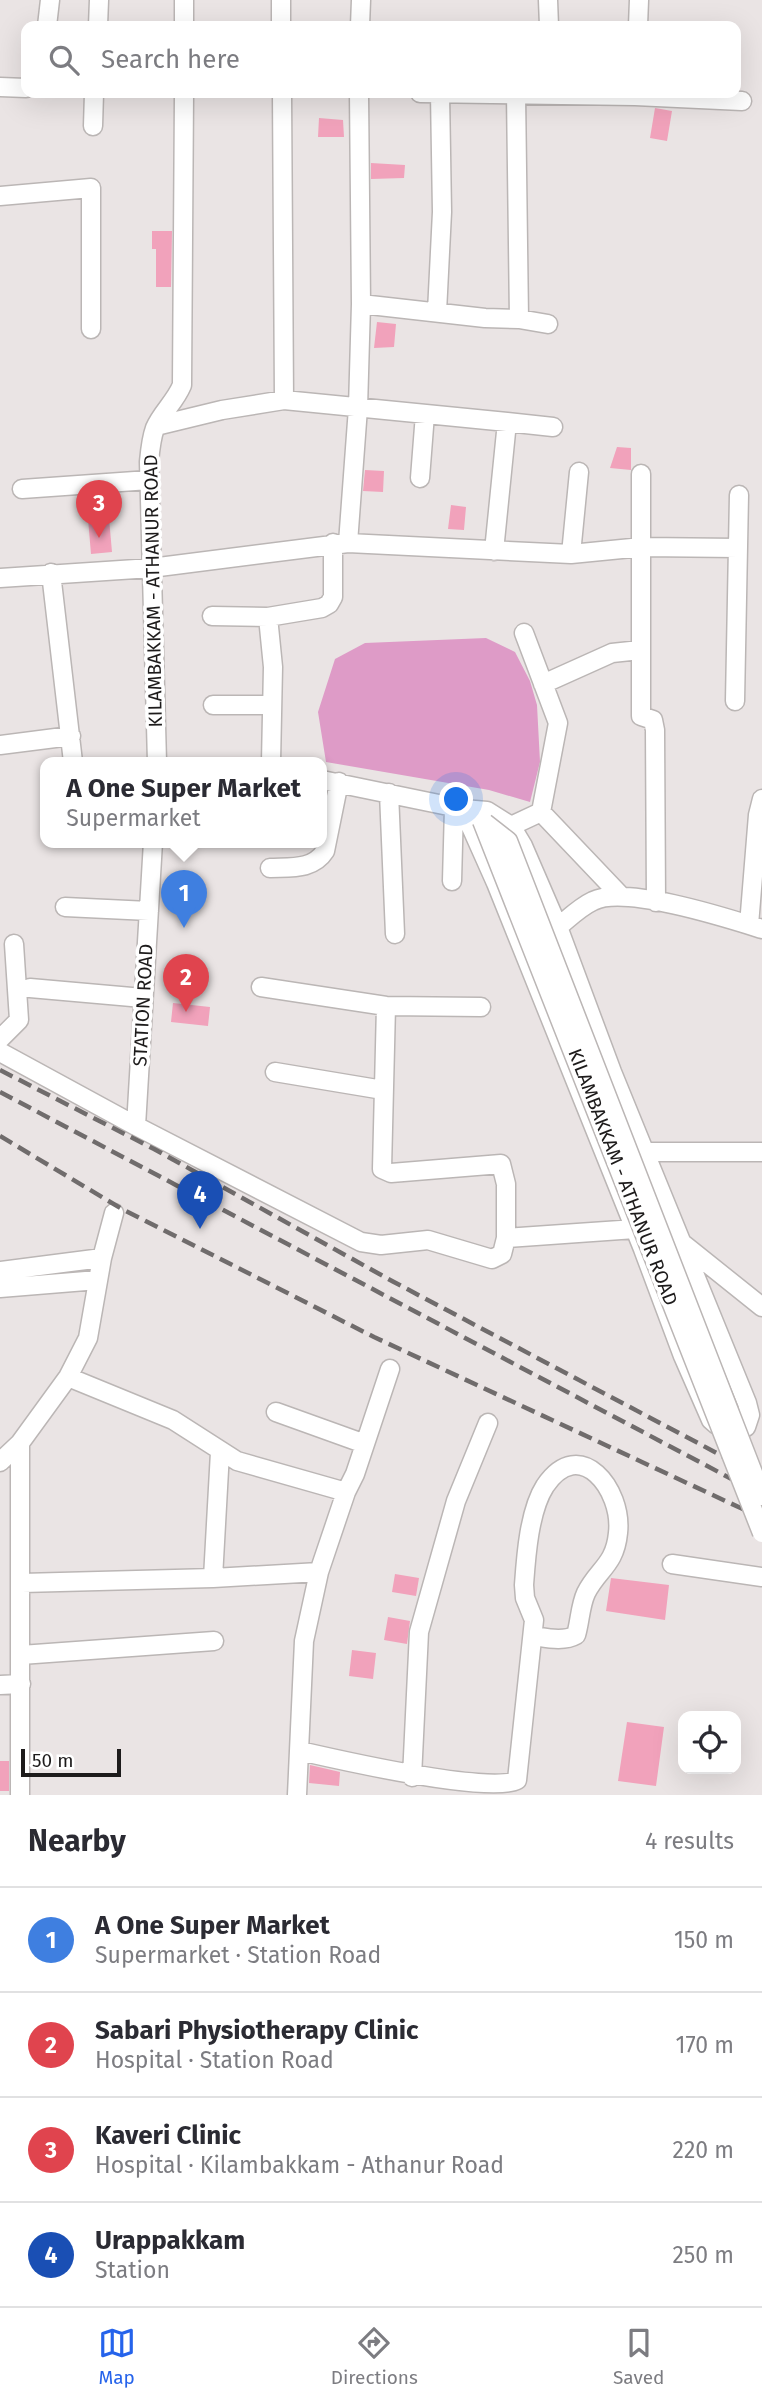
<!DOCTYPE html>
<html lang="en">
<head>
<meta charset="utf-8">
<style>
	:root { --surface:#fff; --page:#f2f2f3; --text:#2b2b33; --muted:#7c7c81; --line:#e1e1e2; --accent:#2563eb }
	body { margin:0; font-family:"Fira Sans",sans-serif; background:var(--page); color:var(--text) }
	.controls { position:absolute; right:21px; bottom:21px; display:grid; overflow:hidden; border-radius:14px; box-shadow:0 7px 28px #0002 }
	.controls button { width:63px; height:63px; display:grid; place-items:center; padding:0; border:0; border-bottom:2px solid var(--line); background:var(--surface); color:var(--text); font:35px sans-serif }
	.scale { position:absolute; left:21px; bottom:18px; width:100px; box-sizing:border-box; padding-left:7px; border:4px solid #1d1b1b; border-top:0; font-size:19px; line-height:24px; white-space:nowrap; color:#1d1b1b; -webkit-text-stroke:5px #fff; paint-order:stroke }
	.you { position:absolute; left:457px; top:800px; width:24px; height:24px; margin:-18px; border:5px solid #fff; border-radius:50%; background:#1a73e8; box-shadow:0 0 0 10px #1a73e833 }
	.badge { display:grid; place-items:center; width:46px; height:46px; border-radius:50%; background:var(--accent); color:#fff; font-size:23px; font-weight:700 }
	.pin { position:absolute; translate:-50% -58px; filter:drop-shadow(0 2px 4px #0008) }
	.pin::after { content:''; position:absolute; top:37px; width:24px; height:21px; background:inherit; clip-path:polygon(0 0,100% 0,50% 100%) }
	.popup { position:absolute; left:40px; top:757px; width:287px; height:91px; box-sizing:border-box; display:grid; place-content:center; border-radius:14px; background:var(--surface); filter:drop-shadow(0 2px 5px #0005); font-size:23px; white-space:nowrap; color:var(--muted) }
	.popup b { font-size:26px; color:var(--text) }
	.popup::after { content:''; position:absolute; left:50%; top:100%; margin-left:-14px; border:14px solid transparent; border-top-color:var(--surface) }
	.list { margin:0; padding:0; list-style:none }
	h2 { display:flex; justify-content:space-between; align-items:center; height:91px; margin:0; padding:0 28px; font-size:30px }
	h2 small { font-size:23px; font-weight:400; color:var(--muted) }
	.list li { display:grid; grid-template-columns:46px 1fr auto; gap:21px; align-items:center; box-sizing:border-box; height:105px; padding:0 28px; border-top:2px solid var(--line) }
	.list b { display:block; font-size:26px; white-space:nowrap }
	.list p { margin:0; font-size:23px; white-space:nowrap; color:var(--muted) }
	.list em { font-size:23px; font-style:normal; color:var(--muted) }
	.icon { flex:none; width:38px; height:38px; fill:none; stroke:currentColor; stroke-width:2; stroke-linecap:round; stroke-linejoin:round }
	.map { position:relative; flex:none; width:762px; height:1795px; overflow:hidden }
	.search { position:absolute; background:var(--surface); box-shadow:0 7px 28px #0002; left:21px; right:21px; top:21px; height:77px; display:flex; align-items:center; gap:18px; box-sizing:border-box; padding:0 24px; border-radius:14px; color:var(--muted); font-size:26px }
	.sheet { height:511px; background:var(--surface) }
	nav { display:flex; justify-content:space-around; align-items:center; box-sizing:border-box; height:98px; border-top:2px solid var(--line); background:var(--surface); font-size:19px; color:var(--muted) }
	nav a { display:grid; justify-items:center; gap:4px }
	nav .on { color:var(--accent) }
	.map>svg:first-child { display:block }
</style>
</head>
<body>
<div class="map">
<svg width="762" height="1795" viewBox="0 0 762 1795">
	<rect width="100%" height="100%" fill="#eae4e4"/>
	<!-- water -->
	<path fill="#de9bc7" d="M486 638 515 652 530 681 537 705 540 762 530 802 489 790 326 762 318 712 335 659 365 643Z"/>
	<!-- building -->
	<path fill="#f1a2bb" d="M655 108 672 111 667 141 650 138Z
		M319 118 343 120 344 137H318Z
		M371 163 405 165 404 178 371 179Z
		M152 231H172L171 287H156V249H152Z
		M377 322 396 324 394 347 374 348Z
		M617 447 631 448V470L610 468Z
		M365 470 384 471 383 492 363 491Z
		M451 505 466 507 464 530 448 529Z
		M109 518 112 552 91 554 88 519Z
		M173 1003 210 1007 208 1026 171 1022Z
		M395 1574 419 1578 416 1596 392 1592Z
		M611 1578 669 1585 665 1620 606 1611Z
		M388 1617 410 1621 407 1644 384 1640Z
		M352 1650 376 1653 373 1679 349 1676Z
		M627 1722 664 1727 656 1786 618 1781Z
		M0 1761H9V1791H0Z
		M310 1765 340 1772 339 1786 309 1783Z"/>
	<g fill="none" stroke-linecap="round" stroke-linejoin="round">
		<!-- minor casing -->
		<g stroke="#bbb6b5" stroke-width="21">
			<path id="minor" d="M184 0V26
				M281 0V26
				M548 0 549 26
				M47 26 50 0
				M98 26 99 0
				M360 26 361 0
				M638 26 639 0
				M0 87 26 88
				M282 93 284 400
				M359 93 361 304 358 408 348 543 571 554 642 547 738 548
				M420 93 635 96 742 101
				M516 94 519 319
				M93 126 94 93
				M0 196 91 188V329
				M361 304 485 318 519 319 548 324
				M437 312 442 212 440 94
				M507 422 553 427
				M156 426 222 410 284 400 507 422 494 551
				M641 474V716L653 720 655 730 656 902
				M420 478 425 414
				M22 489 149 480
				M571 554 579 472
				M51 573 73 762
				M0 578 151 568 348 543
				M212 616 268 617 322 608 329 604 333 597V543
				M268 617 273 667 271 762
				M543 684 612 653 640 650
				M735 701 739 495
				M213 705H272
				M0 745 71 736
				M157 762 149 462C150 451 151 439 155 428 162 412 175 402 182 385L184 93
				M322 780 463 809 473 816
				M389 793 395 934
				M463 809 487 811 511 826 523 846 558 927 612 1072 747 1403 750 1415 746 1427C732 1433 722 1431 711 1420L683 1356 643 1249 496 883Z
				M541 812 620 895
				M511 826 541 812 558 723 524 633
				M270 868C291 867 313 870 325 851L339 782
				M452 881 454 808
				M65 907 149 911
				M749 925 758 815 762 799
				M558 927C569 918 580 907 593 901 625 885 727 918 762 929
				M261 987 386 1006 481 1007
				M30 988 143 998
				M386 1006 382 1169 391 1173 501 1164 506 1184V1238
				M0 1039 19 1020 14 944
				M0 1052 136 1126 361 1242 381 1245 428 1240 492 1259 502 1254 506 1238 635 1229 645 1232
				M275 1072 383 1090
				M136 1126 153 842
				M645 1152H762
				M682 1243 762 1307
				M0 1271 102 1258
				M0 1288 98 1280
				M68 1377 173 1420 237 1461 346 1492
				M276 1412 365 1444
				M20 1443V1795
				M0 1462 20 1443 68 1377 88 1338 102 1258 114 1213
				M672 1564 762 1577
				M213 1578 220 1452
				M22 1583 213 1578 319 1572
				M21 1655 214 1641
				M0 1685 21 1684
				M300 1751C335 1759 491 1795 517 1780L534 1620 525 1598 524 1585C526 1557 529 1511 545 1486 580 1434 623 1490 618 1533 615 1565 598 1569 586 1593 580 1606 580 1622 576 1635 564 1642 547 1638 533 1636
				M412 1777 419 1632 456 1501 488 1423
				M297 1795 304 1641 319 1572 346 1492 355 1474 390 1369"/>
		</g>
		<!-- minor -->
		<use href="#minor" stroke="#fff" stroke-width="18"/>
		<!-- rail -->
		<path stroke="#706c6c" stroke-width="4.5" stroke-dasharray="14 7" stroke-linecap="butt" d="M0 1070 154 1149 392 1281 762 1477
			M0 1092 762 1495
			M0 1136 122 1209 374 1337 762 1518"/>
		<!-- minor-bridge casing -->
		<g stroke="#bbb6b5" stroke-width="21" stroke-linecap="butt">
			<path id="minor-bridge" d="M482 821 762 1533
				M485 823 508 841 762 1496"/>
		</g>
		<!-- minor-bridge -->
		<use href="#minor-bridge" stroke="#fff" stroke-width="18"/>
	</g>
	<g text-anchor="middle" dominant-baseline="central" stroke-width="7" stroke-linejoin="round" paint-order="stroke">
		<!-- street labels -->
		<g font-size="19" fill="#1d1b1b" stroke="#fff">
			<text transform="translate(153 591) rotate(-91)">KILAMBAKKAM - ATHANUR ROAD</text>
			<text transform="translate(143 1005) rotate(-87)">STATION ROAD</text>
			<text transform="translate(623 1177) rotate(69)">KILAMBAKKAM - ATHANUR ROAD</text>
		</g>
	</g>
</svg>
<div class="controls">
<button><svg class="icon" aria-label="locate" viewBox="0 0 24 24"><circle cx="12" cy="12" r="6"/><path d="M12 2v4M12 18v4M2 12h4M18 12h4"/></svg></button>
</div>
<div class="scale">50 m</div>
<div class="you"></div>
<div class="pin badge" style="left:184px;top:928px;background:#3f7fe0">1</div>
<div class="popup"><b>A One Super Market</b>Supermarket</div>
<div class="pin badge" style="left:186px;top:1012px;background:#e0444e">2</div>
<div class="pin badge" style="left:99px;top:538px;background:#e0444e">3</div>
<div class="pin badge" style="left:200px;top:1229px;background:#1a4fb4">4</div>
<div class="search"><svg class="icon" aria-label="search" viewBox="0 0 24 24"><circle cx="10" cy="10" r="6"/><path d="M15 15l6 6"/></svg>Search here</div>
</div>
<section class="sheet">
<h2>Nearby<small>4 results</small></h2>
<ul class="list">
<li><span class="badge" style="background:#3f7fe0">1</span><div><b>A One Super Market</b><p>Supermarket · Station Road</p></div><em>150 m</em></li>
<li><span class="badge" style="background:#e0444e">2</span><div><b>Sabari Physiotherapy Clinic</b><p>Hospital · Station Road</p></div><em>170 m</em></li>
<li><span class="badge" style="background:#e0444e">3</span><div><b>Kaveri Clinic</b><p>Hospital · Kilambakkam - Athanur Road</p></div><em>220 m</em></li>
<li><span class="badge" style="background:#1a4fb4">4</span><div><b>Urappakkam</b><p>Station</p></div><em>250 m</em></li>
</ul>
</section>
<nav>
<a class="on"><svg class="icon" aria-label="map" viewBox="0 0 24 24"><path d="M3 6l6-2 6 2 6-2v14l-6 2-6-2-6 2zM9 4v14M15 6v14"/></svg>Map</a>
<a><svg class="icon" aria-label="directions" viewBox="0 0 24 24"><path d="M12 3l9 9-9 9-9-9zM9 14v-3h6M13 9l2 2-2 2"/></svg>Directions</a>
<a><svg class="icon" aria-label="saved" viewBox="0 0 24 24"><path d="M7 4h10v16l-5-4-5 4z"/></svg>Saved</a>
</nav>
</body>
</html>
